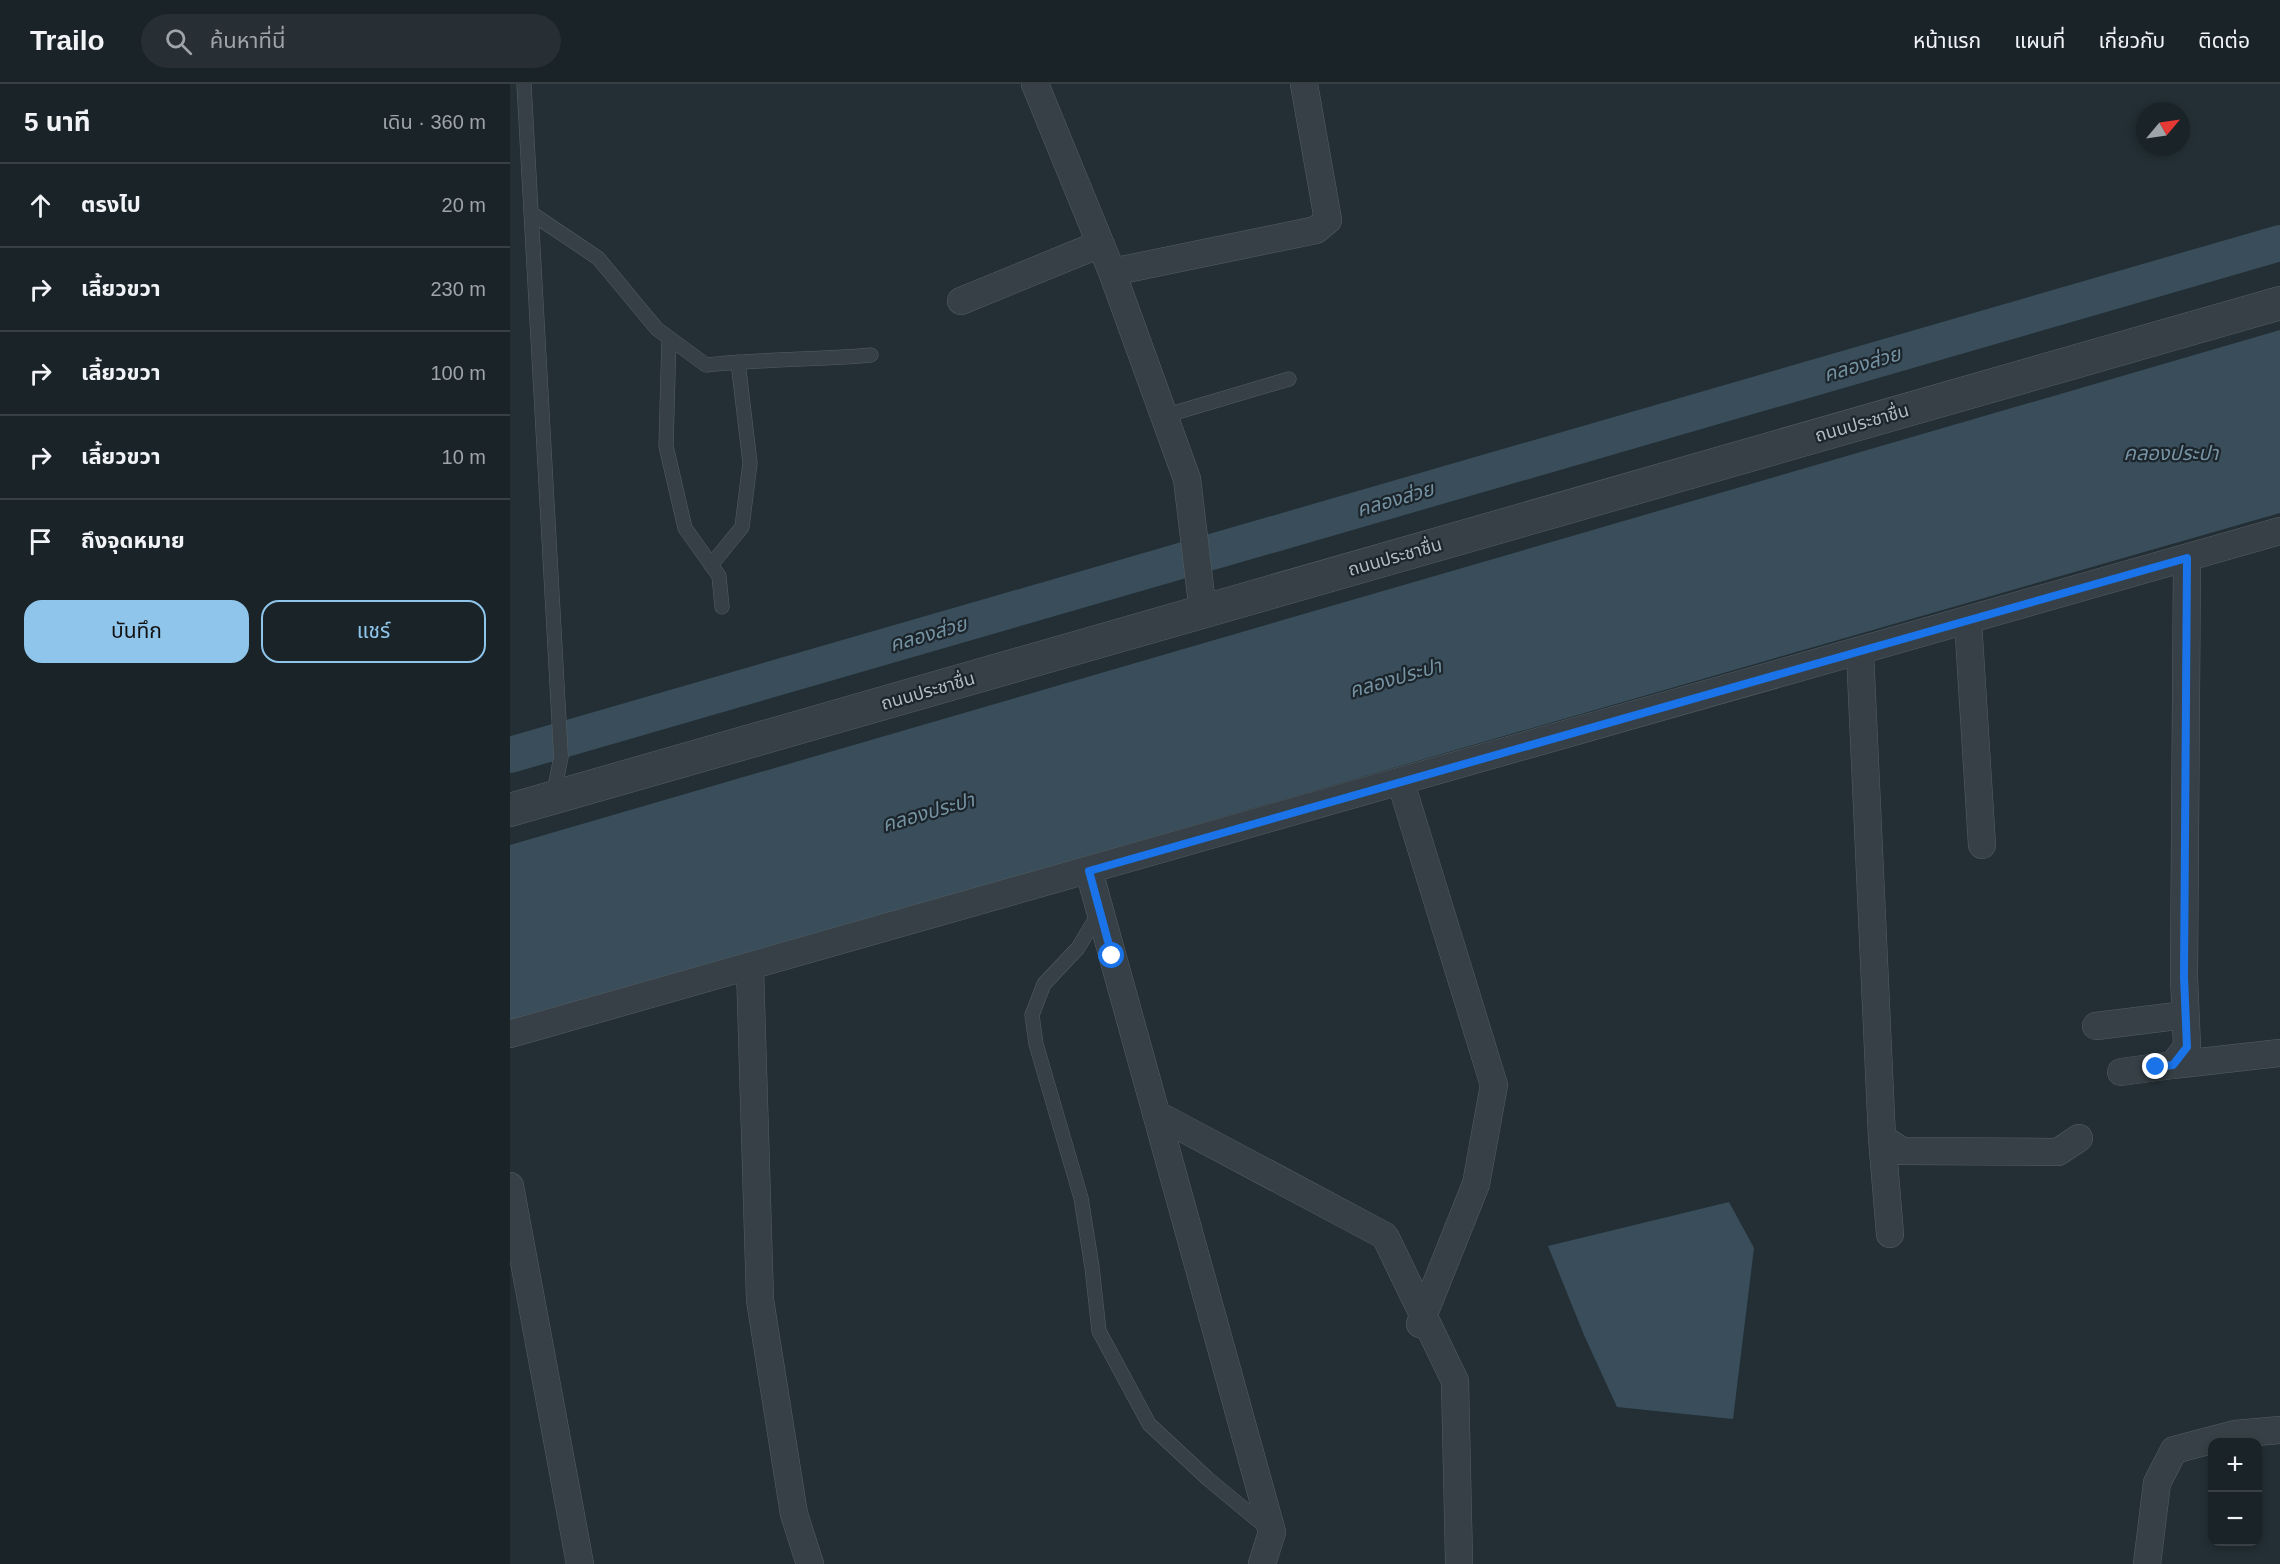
<!DOCTYPE html>
<html lang="th">
<head>
<meta charset="utf-8">
<style>
	:root { --surface:#1a2328; --page:#272f34; --text:#f1f3f6; --muted:#9fa4a8; --line:#384045; --accent:#8fc5ea }
	body { margin:0; font-family:Arial,"Noto Sans Thai",sans-serif; background:var(--page); color:var(--text) }
	.controls { position:absolute; right:18px; bottom:18px; display:grid; overflow:hidden; border-radius:12px; box-shadow:0 3px 9px #0003 }
	.controls button { width:54px; height:54px; display:grid; place-items:center; padding:0; border:0; border-bottom:2px solid var(--line); background:var(--surface); color:var(--text); font:30px sans-serif }
	.compass { position:absolute; left:1626px; top:18px; width:54px; height:54px; border-radius:50%; background:var(--surface); box-shadow:0 3px 9px #0003; rotate:61deg }
	.stop { position:absolute; width:18px; height:18px; margin:-14px; border:4px solid #1a73e8; border-radius:50%; background:#fff }
	.stop.end { background:#1a73e8; border-color:#fff; box-shadow:0 2px 6px #0008 }
	.list { margin:0; padding:0; list-style:none }
	h2 { display:flex; justify-content:space-between; align-items:center; height:78px; margin:0; padding:0 24px; font-size:26px }
	h2 small { font-size:20px; font-weight:400; color:var(--muted) }
	.list li { display:grid; grid-template-columns:39px 1fr auto; gap:18px; align-items:center; box-sizing:border-box; height:84px; padding:0 24px; border-top:2px solid var(--line) }
	.list b { display:block; font-size:22px; white-space:nowrap }
	.list em { font-size:20px; font-style:normal; color:var(--muted) }
	.actions { display:flex; gap:12px; padding:18px 24px }
	.actions a { flex:1; padding:14px 0; border:2px solid var(--accent); border-radius:18px; text-align:center; font-size:21px; color:var(--accent) }
	.actions .main { background:var(--accent); color:#111 }
	.icon { flex:none; width:33px; height:33px; fill:none; stroke:currentColor; stroke-width:2; stroke-linecap:round; stroke-linejoin:round }
	.map { position:relative; flex:none; width:1770px; height:1480px; overflow:hidden }
	header { display:flex; align-items:center; gap:36px; box-sizing:border-box; height:84px; padding:0 30px; background:var(--surface); border-bottom:2px solid var(--line) }
	header strong { font-size:28px }
	nav { display:flex; gap:33px; margin-inline-start:auto; font-size:21px }
	.search { width:420px; height:54px; background:var(--page); display:flex; align-items:center; gap:15px; box-sizing:border-box; padding:0 21px; border-radius:33px; color:var(--muted); font-size:22px }
	main { display:flex }
	aside { flex:1; background:var(--surface) }
	.map>svg:first-child { display:block }
</style>
</head>
<body>
<header>
<strong>Trailo</strong>
<div class="search"><svg class="icon" aria-label="search" viewBox="0 0 24 24"><circle cx="10" cy="10" r="6"/><path d="M15 15l6 6"/></svg>ค้นหาที่นี่</div>
<nav><a>หน้าแรก</a><a>แผนที่</a><a>เกี่ยวกับ</a><a>ติดต่อ</a></nav>
</header>
<main>
<aside>
<h2>5 นาที<small>เดิน · 360 m</small></h2>
<ul class="list">
<li><svg class="icon" aria-label="ahead" viewBox="0 0 24 24"><path d="M12 20V5M6 11l6-6 6 6"/></svg><div><b>ตรงไป</b></div><em>20 m</em></li>
<li><svg class="icon" aria-label="right" viewBox="0 0 24 24"><path d="M7 20v-9h11M14 6l5 5-5 5"/></svg><div><b>เลี้ยวขวา</b></div><em>230 m</em></li>
<li><svg class="icon" aria-label="right" viewBox="0 0 24 24"><path d="M7 20v-9h11M14 6l5 5-5 5"/></svg><div><b>เลี้ยวขวา</b></div><em>100 m</em></li>
<li><svg class="icon" aria-label="right" viewBox="0 0 24 24"><path d="M7 20v-9h11M14 6l5 5-5 5"/></svg><div><b>เลี้ยวขวา</b></div><em>10 m</em></li>
<li><svg class="icon" aria-label="arrive" viewBox="0 0 24 24"><path d="M6 21V4h12l-3 4 3 4H6"/></svg><div><b>ถึงจุดหมาย</b></div></li>
</ul>
<div class="actions"><a class="main">บันทึก</a><a>แชร์</a></div>
</aside>
<div class="map">
<svg width="1770" height="1480" viewBox="0 0 1770 1480">
	<rect width="100%" height="100%" fill="#232f35"/>
	<!-- water -->
	<path fill="#394e5a" d="M1770 246V429L0 938V761Z
		M1219 1118 1244 1164 1223 1335 1107 1323 1074 1251 1038 1162Z"/>
	<g fill="none" stroke-linecap="round" stroke-linejoin="round">
		<!-- canal -->
		<path stroke="#394e5a" stroke-width="36" d="M0 671 1770 159"/>
		<!-- service casing -->
		<g stroke="#545e64" stroke-width="15">
			<path id="service" d="M14 0 51 673 43 713
				M21 129 88 174 147 245 196 281C251 275 306 276 361 271
				M159 254 156 362 175 444 209 492 212 523
				M654 332 779 295
				M201 481 232 443 240 379 228 278
				M589 829 568 864 534 900 522 931 526 960 571 1114 582 1183 589 1247 639 1340 698 1395 756 1443"/>
		</g>
		<!-- minor casing -->
		<g stroke="#545e64" stroke-width="28">
			<path id="minor" d="M525 0 602 188 677 395 693 528
				M602 188 806 146 818 136 794 0
				M451 217 590 160
				M1458 537 1472 761
				M1350 568 1372 1054 1380 1150
				M891 699 984 1001 966 1100 910 1240
				M579 787 762 1448 752 1480
				M240 884 250 1216 284 1430 300 1480
				M1586 942 1675 931
				M0 950 1770 447
				M1663 981 1770 969
				M1611 988 1663 981 1677 963 1674 893 1677 474
				M646 1030 875 1152 945 1297 949 1477
				M1372 1054 1392 1067 1548 1068 1569 1054
				M0 1102 70 1480
				M1637 1480 1647 1399 1664 1366 1725 1350 1770 1346"/>
		</g>
		<!-- tertiary casing -->
		<g stroke="#545e64" stroke-width="34">
			<path id="tertiary" d="M0 726 1770 219"/>
		</g>
		<!-- service -->
		<use href="#service" stroke="#364046" stroke-width="14"/>
		<!-- minor -->
		<use href="#minor" stroke="#364046" stroke-width="27"/>
		<!-- tertiary -->
		<use href="#tertiary" stroke="#364046" stroke-width="33"/>
	</g>
	<g fill="none" stroke-linecap="round" stroke-linejoin="round">
		<!-- route -->
		<path stroke="#1a73e8" stroke-width="8" d="M602 872 579 787 1677 474 1674 893 1677 963 1663 981 1646 983"/>
	</g>
	<g text-anchor="middle" dominant-baseline="central" stroke-width="4.5" stroke-linejoin="round" paint-order="stroke">
		<!-- street labels -->
		<g font-size="18" fill="#b1bbc2" stroke="#1c252b">
			<text transform="translate(1352 339) rotate(-16)">ถนนประชาชื่น</text>
			<text transform="translate(885 473) rotate(-16)">ถนนประชาชื่น</text>
			<text transform="translate(418 607) rotate(-16)">ถนนประชาชื่น</text>
		</g>
		<!-- water labels -->
		<g font-size="20" font-style="italic" fill="#7592a2" stroke="#1c252b">
			<text transform="translate(1352 280) rotate(-16)">คลองส่วย</text>
			<text x="1661" y="369">คลองประปา</text>
			<text transform="translate(885 415) rotate(-16)">คลองส่วย</text>
			<text transform="translate(418 550) rotate(-16)">คลองส่วย</text>
			<text transform="translate(885 594) rotate(-16)">คลองประปา</text>
			<text transform="translate(418 728) rotate(-16)">คลองประปา</text>
		</g>
	</g>
</svg>
<div class="controls">
<button>+</button>
<button>−</button>
</div>
<svg class="compass" viewBox="-18 -18 36 36"><path d="M0-13l5 13h-10z" fill="#e53935"/><path d="M0 13l5-13h-10z" fill="#9fa4a8"/></svg>
<div class="stop" style="left:602px;top:872px"></div>
<div class="stop end" style="left:1646px;top:983px"></div>
</div>
</main>
</body>
</html>
